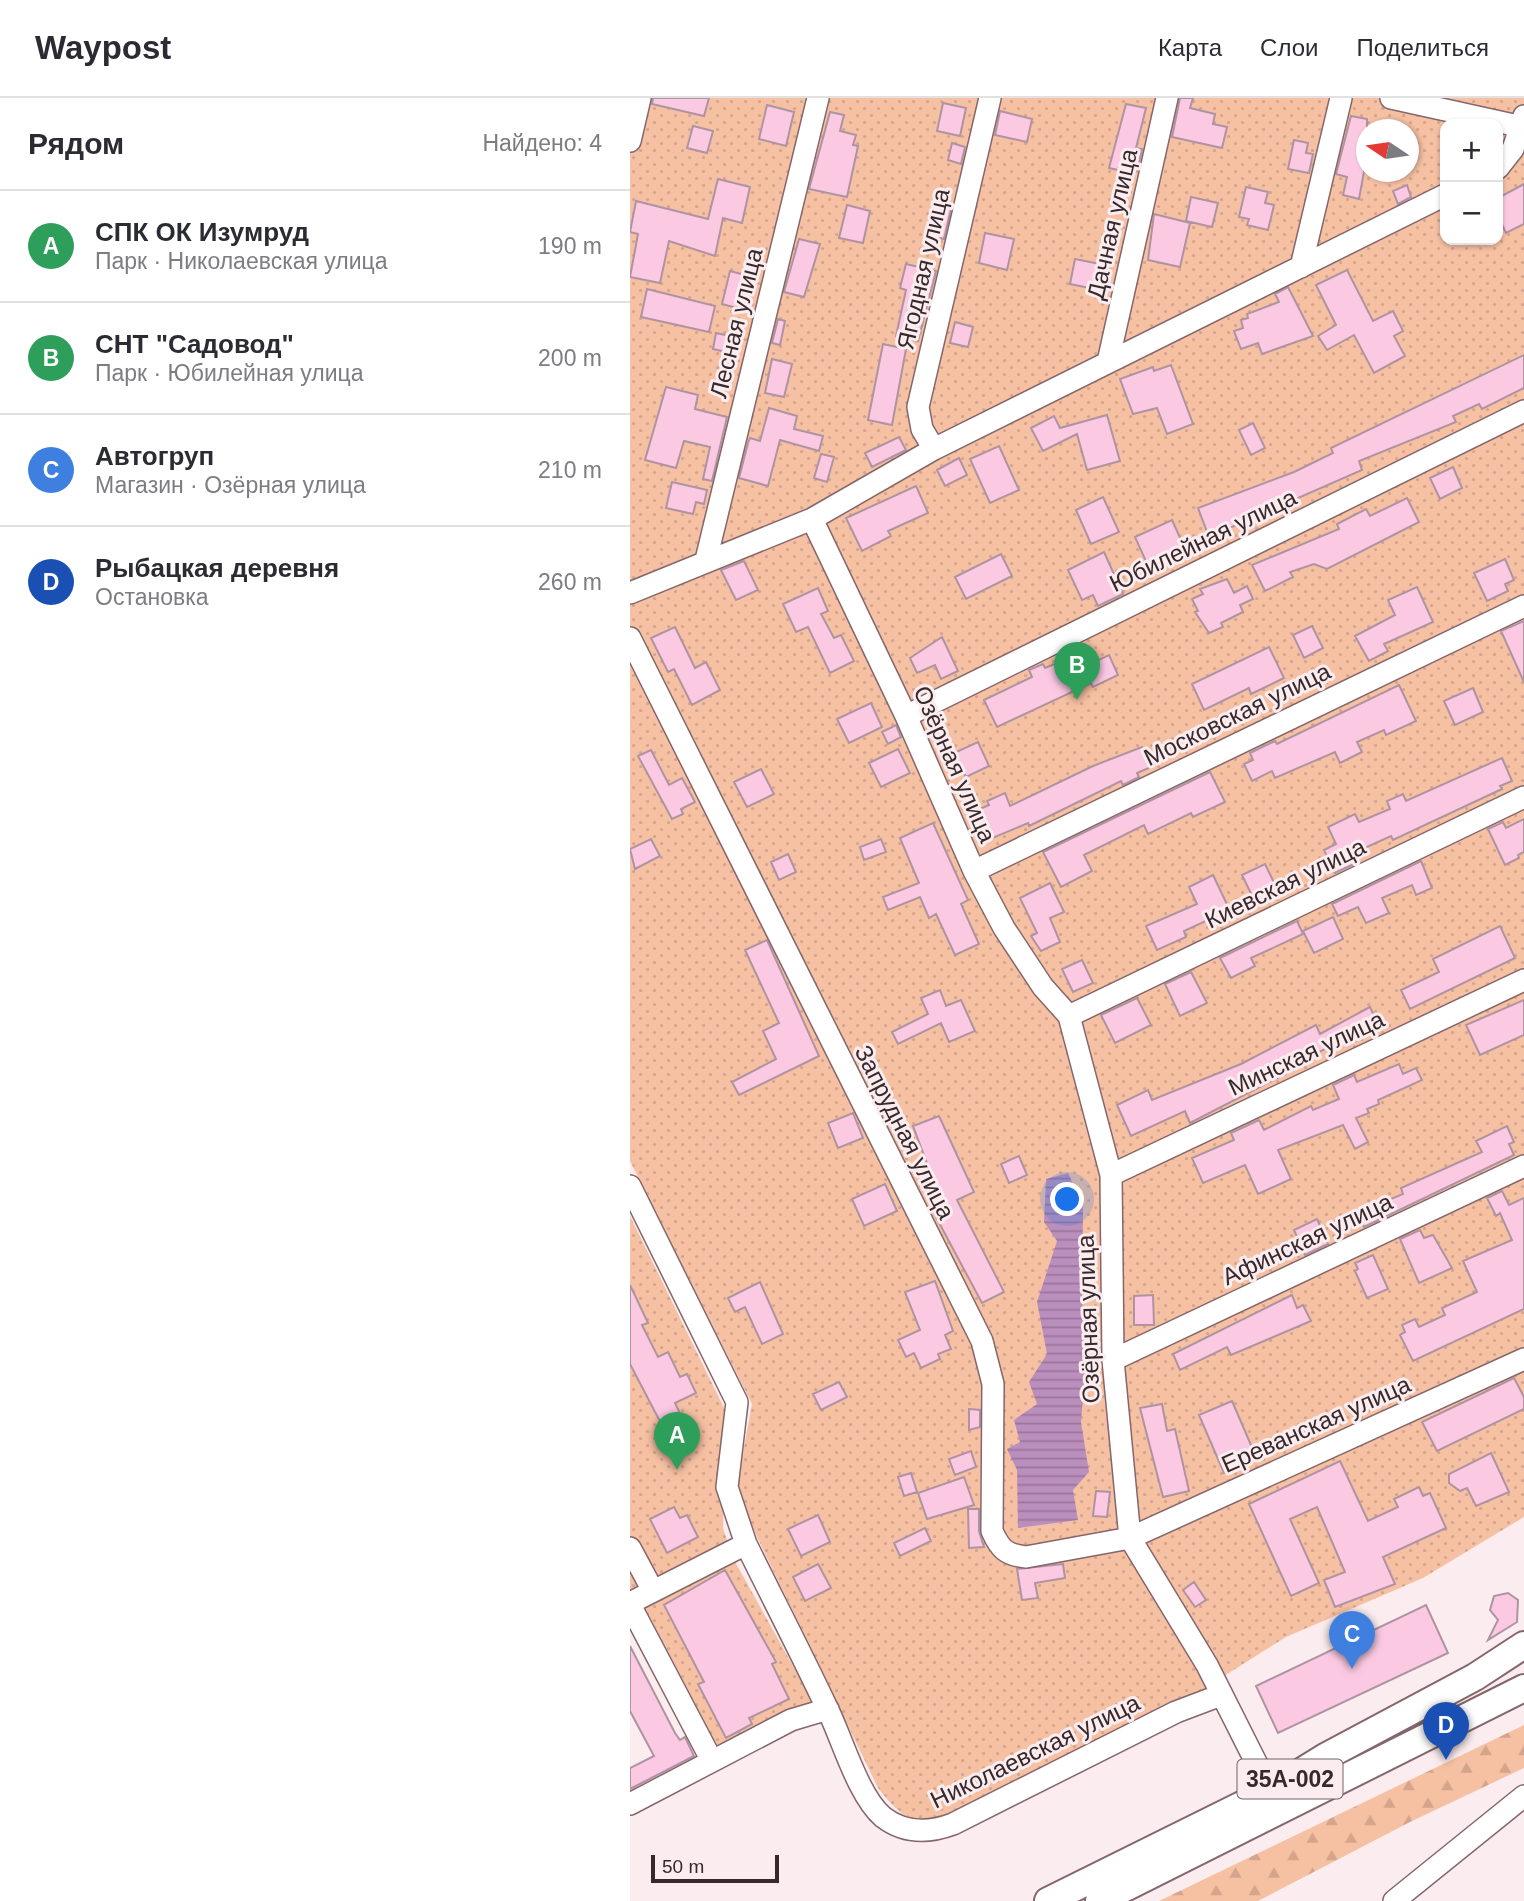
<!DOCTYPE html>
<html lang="ru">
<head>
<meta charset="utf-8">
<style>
	:root { --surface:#fff; --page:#f2f2f3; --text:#2b2b33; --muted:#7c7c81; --line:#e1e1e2; --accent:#0f766e }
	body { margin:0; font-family:Helvetica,sans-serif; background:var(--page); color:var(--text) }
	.controls { position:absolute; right:21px; top:21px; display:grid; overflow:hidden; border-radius:14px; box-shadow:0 2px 5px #0004 }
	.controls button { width:63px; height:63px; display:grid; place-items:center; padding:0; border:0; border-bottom:2px solid var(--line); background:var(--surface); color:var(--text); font:35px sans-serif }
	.compass { position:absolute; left:726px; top:21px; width:63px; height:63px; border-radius:50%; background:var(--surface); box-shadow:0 2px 5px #0004; rotate:283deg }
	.scale { position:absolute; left:21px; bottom:18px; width:128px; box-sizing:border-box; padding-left:7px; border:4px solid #36292b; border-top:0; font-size:19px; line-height:24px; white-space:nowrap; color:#36292b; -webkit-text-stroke:5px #fbedef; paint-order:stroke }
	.you { position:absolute; left:438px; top:1102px; width:24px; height:24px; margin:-18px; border:5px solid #fff; border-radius:50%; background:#1a73e8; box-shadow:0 0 0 10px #1a73e833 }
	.badge { display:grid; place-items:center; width:46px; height:46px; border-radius:50%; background:var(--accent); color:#fff; font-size:23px; font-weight:700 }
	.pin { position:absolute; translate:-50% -58px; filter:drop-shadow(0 2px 4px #0008) }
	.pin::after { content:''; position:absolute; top:37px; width:24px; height:21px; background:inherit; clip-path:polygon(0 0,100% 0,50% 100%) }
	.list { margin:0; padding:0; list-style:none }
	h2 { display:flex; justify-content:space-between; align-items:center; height:91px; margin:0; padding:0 28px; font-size:30px }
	h2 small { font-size:23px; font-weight:400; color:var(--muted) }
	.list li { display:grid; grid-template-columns:46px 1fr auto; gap:21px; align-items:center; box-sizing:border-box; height:112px; padding:0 28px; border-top:2px solid var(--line) }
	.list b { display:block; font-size:26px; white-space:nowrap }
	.list p { margin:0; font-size:23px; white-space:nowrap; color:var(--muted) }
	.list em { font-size:23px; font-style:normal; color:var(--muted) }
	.map { position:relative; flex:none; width:894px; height:1803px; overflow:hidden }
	header { display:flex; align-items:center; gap:42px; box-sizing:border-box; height:98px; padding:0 35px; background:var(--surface); border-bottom:2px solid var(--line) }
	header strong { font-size:33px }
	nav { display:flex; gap:38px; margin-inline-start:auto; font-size:24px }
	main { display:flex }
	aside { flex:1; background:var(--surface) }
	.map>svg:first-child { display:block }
</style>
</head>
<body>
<header>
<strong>Waypost</strong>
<nav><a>Карта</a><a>Слои</a><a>Поделиться</a></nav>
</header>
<main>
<aside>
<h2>Рядом<small>Найдено: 4</small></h2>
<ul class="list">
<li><span class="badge" style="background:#2e9e5b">A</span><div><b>СПК ОК Изумруд</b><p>Парк · Николаевская улица</p></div><em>190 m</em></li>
<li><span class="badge" style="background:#2e9e5b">B</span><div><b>СНТ &quot;Садовод&quot;</b><p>Парк · Юбилейная улица</p></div><em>200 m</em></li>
<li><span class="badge" style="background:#3f7fe0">C</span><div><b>Автогруп</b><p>Магазин · Озёрная улица</p></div><em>210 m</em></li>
<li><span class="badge" style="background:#1a4fb4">D</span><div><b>Рыбацкая деревня</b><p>Остановка</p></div><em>260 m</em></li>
</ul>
</aside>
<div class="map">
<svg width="894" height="1803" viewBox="0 0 894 1803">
	<defs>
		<pattern id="forest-firs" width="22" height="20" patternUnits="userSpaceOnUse" patternTransform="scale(1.75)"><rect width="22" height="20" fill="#f6c0a3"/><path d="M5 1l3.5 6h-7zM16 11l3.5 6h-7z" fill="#d4a58c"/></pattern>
		<pattern id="park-dots" width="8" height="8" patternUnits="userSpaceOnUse" patternTransform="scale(1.75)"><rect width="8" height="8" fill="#f6c0a3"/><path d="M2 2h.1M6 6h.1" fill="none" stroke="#d4a58c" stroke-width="1.8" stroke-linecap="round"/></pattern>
		<pattern id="water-rules" width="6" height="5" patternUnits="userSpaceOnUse" patternTransform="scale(1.75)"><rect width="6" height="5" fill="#bb8fbd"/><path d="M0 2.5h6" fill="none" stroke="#99759a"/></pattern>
	</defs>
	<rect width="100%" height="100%" fill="#fbedef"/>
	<!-- forest -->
	<path fill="url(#forest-firs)" d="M894 1627V1670L780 1724 628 1803H529Z"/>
	<!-- park -->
	<path fill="url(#park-dots)" fill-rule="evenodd" d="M0 0H894V1419L793 1480 656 1539 569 1594 336 1710C290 1726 280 1731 248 1690L117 1418 106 1392 122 1306 0 1063ZM815 26H868V142H815ZM736 32H778V74H736Z
		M0 1118 96 1314 93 1430 103 1460 183 1604 86 1655 0 1496Z"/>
	<!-- water -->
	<path fill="url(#water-rules)" d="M438 1075 453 1107 452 1207 458 1234 451 1324 459 1374 443 1392 448 1422 388 1430 387 1372 377 1351 390 1344 384 1322 407 1306 399 1284 417 1256 407 1204 427 1143 414 1124 416 1081Z"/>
	<!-- building -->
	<path fill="#fcc9e3" stroke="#af93a1" stroke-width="2" d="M23 0H79L74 18 22 6Z
		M550 0H563L560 10 585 16 583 26 597 29 592 50 542 39Z
		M313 5 336 10 330 38 307 33Z
		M496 6 516 10 506 50 512 51 508 70 498 68 497 74 479 70Z
		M137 7 164 14 156 48 129 41Z
		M370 13 402 21 397 44 365 37Z
		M200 14 214 17 210 33 226 37 223 47 228 48 217 99 179 91Z
		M721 18 737 21V57L729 101 713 97 717 79 706 76Z
		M63 28 83 33 77 55 57 50Z
		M664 42 678 45 676 55 683 56 679 75 658 71Z
		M322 45 335 49 331 66 318 62Z
		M88 81 120 89 112 125 93 120 85 158 39 143 30 185 0 179 8 136 0 134 6 103 78 121Z
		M894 86V126L876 135 868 118V100Z
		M777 87 781 99 768 106 763 93Z
		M616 89 638 94 635 105 644 107 638 132 617 127 619 121 609 119Z
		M561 99 588 105 582 129 556 123Z
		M217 107 240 113 233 145 209 140Z
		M305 108 321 111 314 141 299 138Z
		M524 116 560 125 550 169 518 162Z
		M355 135 384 141 377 172 349 165Z
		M169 141 190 146 174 199 154 194Z
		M445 161 475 167 469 192 440 186Z
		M276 166 306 173 288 243 266 238 276 192 270 190Z
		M717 172 743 223 763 213 773 233 764 238 775 258 744 275 724 237 697 252 688 238 706 227 686 187Z
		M100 173 115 177 107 210 92 206Z
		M658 189 683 238 632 256 628 245 611 251 604 233 613 230 611 222 618 220 617 216 649 204 645 196Z
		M17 191 85 208 79 234 11 219Z
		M148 221 155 223 150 247 142 245Z
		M325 224 343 229 338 249 320 245Z
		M86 235 109 240 105 256 83 251Z
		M253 246 276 251 262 327 238 322Z
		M894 257V290L852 311 849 306 823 318 826 324 729 363 732 372 579 439 568 410 664 374 703 355 701 350Z
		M142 261 162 266 154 299 135 295Z
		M541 267 563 326 537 336 527 310 503 316 490 281 523 269 524 273Z
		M36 289 68 297 65 311 97 319 82 383 73 381 80 349 54 343 46 370 15 362Z
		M139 310 167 318 164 331 193 338 189 353 150 342 138 388 109 380 118 345 120 340 130 343Z
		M477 317 490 363 457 372 447 336 413 353 401 330 424 318 430 330Z
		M623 325 635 350 621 357 609 332Z
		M269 339 276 352 242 369 235 355Z
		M369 348 389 392 360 405 340 361Z
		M191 356 204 359 197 384 184 380Z
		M329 360 337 377 315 388 307 372Z
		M823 369 832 390 810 401 800 380Z
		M42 384 77 392 74 406 66 404 63 416 36 410Z
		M286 388 298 415 258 433 261 438 232 453 216 420Z
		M473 399 489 434 461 446 446 412Z
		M777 400 789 424 697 471 684 466 660 474 663 479 635 493 622 467 709 431 707 426 736 411 740 418Z
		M542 422 556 453 519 470 505 439Z
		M474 454 493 496 468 508 463 497 452 502 438 472Z
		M371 456 382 478 336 501 325 479Z
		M875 461 884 482 875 486 878 493 857 503 844 475Z
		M114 463 128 492 106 502 91 472Z
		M597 481 604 495 617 488 623 501 610 507 613 514 591 525 593 529 579 535 565 514 568 513 562 501 573 496 570 491Z
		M787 489 803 524 754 546 758 553 739 563 725 538 765 517 758 502Z
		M188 490 198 513 191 516 204 540 211 537 224 563 200 575 178 529 166 534 153 506Z
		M894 523V584L871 533Z
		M682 528 693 550 674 560 663 537Z
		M45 529 65 570 76 564 90 592 62 607 44 571 38 574 21 540Z
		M312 539 328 573 311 581 305 567 287 575 280 560Z
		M639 549 654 580 621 596 619 590 574 612 562 586Z
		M479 557 488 577 463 589 461 585 367 629 354 602 402 579 399 572 413 566 415 570 427 565 433 579Z
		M769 587 786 623 756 637 754 632 727 644 732 654 710 665 705 654 645 680 642 673 622 683 614 666 623 662 620 655 645 643 647 646Z
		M843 590 853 614 825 627 814 603Z
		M241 605 252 629 219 645 207 621Z
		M266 627 271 639 258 646 252 634Z
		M348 644 359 668 336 679 324 655Z
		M512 649 521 669 507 675 509 679 493 687 491 683 399 728 398 725 353 744 341 715 359 707 357 703 375 695 380 708 463 668Z
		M268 651 280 675 251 689 239 665Z
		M21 652 39 687 52 680 65 704 51 711 53 716 42 721 8 658Z
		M872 660 882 683 870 688 872 691 763 742 761 738 730 752 732 757 722 762 724 766 705 775 694 752 706 746 698 729 725 716 729 724 760 711 757 703 773 696 776 703Z
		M131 671 144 696 117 709 104 684Z
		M580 674 595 704 563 719 561 715 518 736 514 727 454 757 462 773 431 789 413 754Z
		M894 721V754L888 757 889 760 875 767 858 731 873 724 876 730Z
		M303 725 338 802 331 806 349 846 325 857 306 816 299 820 290 799 258 812 253 799 289 785 270 740Z
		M21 741 30 758 5 771 0 751Z
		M251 741 256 754 234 762 230 749Z
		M158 756 166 774 149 782 141 764Z
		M791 763 802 790 786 797 782 787 752 800 759 815 736 825 728 809 708 818 702 806Z
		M635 766 650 797 627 808 612 777Z
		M583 777 603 819 585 827 582 820 554 833 556 839 527 852 516 828 567 806 559 789Z
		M420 785 434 814 420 820 430 844 411 853 401 838 407 835 390 800Z
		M703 819 713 841 684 855 673 833Z
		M667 823 673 836 621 860 625 868 601 880 590 860Z
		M870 828 885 860 780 911 771 892 809 874 803 861Z
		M137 842 189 958 109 997 102 984 146 961 133 933 149 925 115 852Z
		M452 862 463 885 443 894 432 871Z
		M561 874 577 905 550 918 535 886Z
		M310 892 316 908 331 902 345 933 319 944 311 925 268 946 262 934 298 916 291 900Z
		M507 900 521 927 485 945 471 917Z
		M894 902V937L850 957 836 927Z
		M740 909 750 931 716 948 713 943 680 958 679 955 654 968 657 975 560 1025 555 1013 501 1038 487 1007 518 992 522 1002 611 966 686 927 690 936Z
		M769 966 773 976 786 970 792 982 748 1002 749 1006 737 1011 739 1015 726 1020 738 1044 725 1051 713 1027 648 1052 661 1081 628 1096 615 1067 573 1085 562 1060 604 1042 601 1035 629 1022 634 1032 681 1008 683 1012 709 1001 703 987 724 977 727 984Z
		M223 1015 233 1040 208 1050 198 1025Z
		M309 1018 344 1094 327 1102 374 1194 352 1205 306 1119 317 1114 296 1070 298 1068 283 1028Z
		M877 1028 884 1044 879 1046 884 1057 734 1129 730 1122 752 1113 749 1106 773 1096 771 1090 852 1054 846 1043Z
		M389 1058 397 1077 379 1085 371 1066Z
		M255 1086 267 1113 234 1128 222 1101Z
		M872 1093 879 1107 894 1100V1211L783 1263 770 1237 775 1234 772 1227 785 1221 789 1229 815 1217 812 1210 847 1194 833 1163 882 1142 870 1115 866 1118 857 1100Z
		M687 1121 698 1146 675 1157 664 1132Z
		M790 1132 794 1140 803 1137 822 1170 789 1185 770 1141Z
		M743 1157 758 1191 737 1200 725 1173 728 1171 725 1165Z
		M305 1183 323 1233 315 1237 321 1251 308 1256 310 1261 291 1270 284 1255 276 1259 268 1242 290 1232 275 1194Z
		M130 1184 153 1236 132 1246 115 1209 105 1214 98 1200Z
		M0 1187 18 1225 12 1227 28 1259 38 1254 50 1279 57 1276 66 1295 45 1305 55 1326 36 1335 0 1266Z
		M523 1197 524 1227H504V1198Z
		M662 1197 667 1210 673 1207 681 1223 601 1257 597 1249 550 1272 543 1256Z
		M884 1280 894 1299V1311L807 1353 792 1324Z
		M209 1284 217 1299 191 1312 183 1296Z
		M602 1303 627 1361 594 1375 569 1317Z
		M532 1306 537 1333 545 1331 559 1393 533 1399 510 1310Z
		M339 1311 350 1312V1329L339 1332Z
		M341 1353 346 1369 325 1377 319 1361Z
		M861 1355 879 1394 846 1408 837 1390 830 1393 819 1385V1376Z
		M710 1363 738 1423 768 1409 764 1401 789 1389 793 1398 800 1395 816 1430 753 1459 765 1486 705 1509 694 1482 715 1474 687 1409 660 1421 689 1485 661 1498 619 1406Z
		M281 1375 287 1394 274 1398 268 1379Z
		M334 1379 344 1407 297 1421 288 1395Z
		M466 1393 480 1394 477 1419 463 1418Z
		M44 1409 50 1420 57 1417 68 1439 37 1455 20 1421Z
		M338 1411H349V1433L354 1449 339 1450Z
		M188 1417 200 1444 171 1458 158 1431Z
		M295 1430 301 1443 270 1458 264 1445Z
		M188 1466 201 1490 175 1503 163 1479Z
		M433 1466 435 1480 405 1485 408 1500 392 1502 387 1471Z
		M95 1472 146 1564 142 1566 159 1601 119 1620 122 1626 96 1640 68 1586 74 1584 34 1507Z
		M564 1484 576 1502 565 1509 553 1492Z
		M878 1495 888 1502 887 1524 858 1542 868 1522 860 1512 864 1498Z
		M796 1507 818 1555 648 1635 626 1588Z
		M0 1548 45 1635 50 1642 55 1639 64 1658 0 1691V1670L24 1658 0 1613Z"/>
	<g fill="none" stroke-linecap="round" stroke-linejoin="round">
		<!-- minor casing -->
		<g stroke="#84666b" stroke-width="24">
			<path id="minor" d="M761 0 888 28
				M0 43 10 0
				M868 70 883 51 894 18
				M671 169 711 0
				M478 264 537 0
				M304 351 292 331 288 309 360 0
				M182 421 276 618 344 773 374 830 413 889 439 918 481 1077 483 1262 500 1440 577 1567 647 1706
				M76 462 188 0
				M0 495 182 421 304 351 815 97
				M0 540 352 1243 363 1286 362 1433C370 1451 376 1457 396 1459L500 1440 894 1261
				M276 618 894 313
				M344 773 894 508
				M439 918 894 699
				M481 1077 894 882
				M0 1088 107 1304 97 1389 116 1446
				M483 1262 894 1068
				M0 1450 23 1493
				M0 1505 116 1446C143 1501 171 1555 197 1610 212 1640 228 1698 253 1719 275 1736 299 1735 323 1726L546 1614 591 1597
				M0 1507 82 1663
				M0 1706 161 1622 198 1611
				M764 1803 894 1698"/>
		</g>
		<!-- major casing -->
		<g stroke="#84666b" stroke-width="30">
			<path id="major" d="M418 1803 640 1693 695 1659 845 1579 894 1547
				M469 1803 894 1590"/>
		</g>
		<!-- minor -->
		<use href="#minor" stroke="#fff" stroke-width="21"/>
		<!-- major -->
		<use href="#major" stroke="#fff" stroke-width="26"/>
	</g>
	<g text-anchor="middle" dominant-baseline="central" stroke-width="6" stroke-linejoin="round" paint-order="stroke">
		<!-- shield labels -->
		<rect fill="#fbedef" stroke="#716466" stroke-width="2" x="607.5" y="1661.5" width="105" height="39" rx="5"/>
		<g font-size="23" font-weight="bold" fill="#36292b">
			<text x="660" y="1681">35А-002</text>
		</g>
		<!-- street labels -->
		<g font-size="24" fill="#36292b" stroke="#fbedef">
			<text transform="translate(482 126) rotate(-77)">Дачная улица</text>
			<text transform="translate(293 171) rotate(-77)">Ягодная улица</text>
			<text transform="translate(106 225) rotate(-76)">Лесная улица</text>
			<text transform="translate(573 442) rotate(-26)">Юбилейная улица</text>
			<text transform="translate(607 616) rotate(-26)">Московская улица</text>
			<text transform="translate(325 666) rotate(66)">Озёрная улица</text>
			<text transform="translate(655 785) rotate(-26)">Киевская улица</text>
			<text transform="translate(676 955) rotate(-25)">Минская улица</text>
			<text transform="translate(275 1034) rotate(63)">Запрудная улица</text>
			<text transform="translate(677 1141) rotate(-25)">Афинская улица</text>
			<text transform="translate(458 1221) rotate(-92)">Озёрная улица</text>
			<text transform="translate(686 1326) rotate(-24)">Ереванская улица</text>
			<text transform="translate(405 1653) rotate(-26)">Николаевская улица</text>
		</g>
	</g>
</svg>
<div class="controls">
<button>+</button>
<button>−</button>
</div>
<svg class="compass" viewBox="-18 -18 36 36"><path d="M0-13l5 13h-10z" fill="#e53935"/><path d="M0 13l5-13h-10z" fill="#7c7c81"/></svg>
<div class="scale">50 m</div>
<div class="you"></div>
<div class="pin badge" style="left:47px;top:1372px;background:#2e9e5b">A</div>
<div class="pin badge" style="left:447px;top:602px;background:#2e9e5b">B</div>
<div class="pin badge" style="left:722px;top:1571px;background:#3f7fe0">C</div>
<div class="pin badge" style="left:816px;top:1662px;background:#1a4fb4">D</div>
</div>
</main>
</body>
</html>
